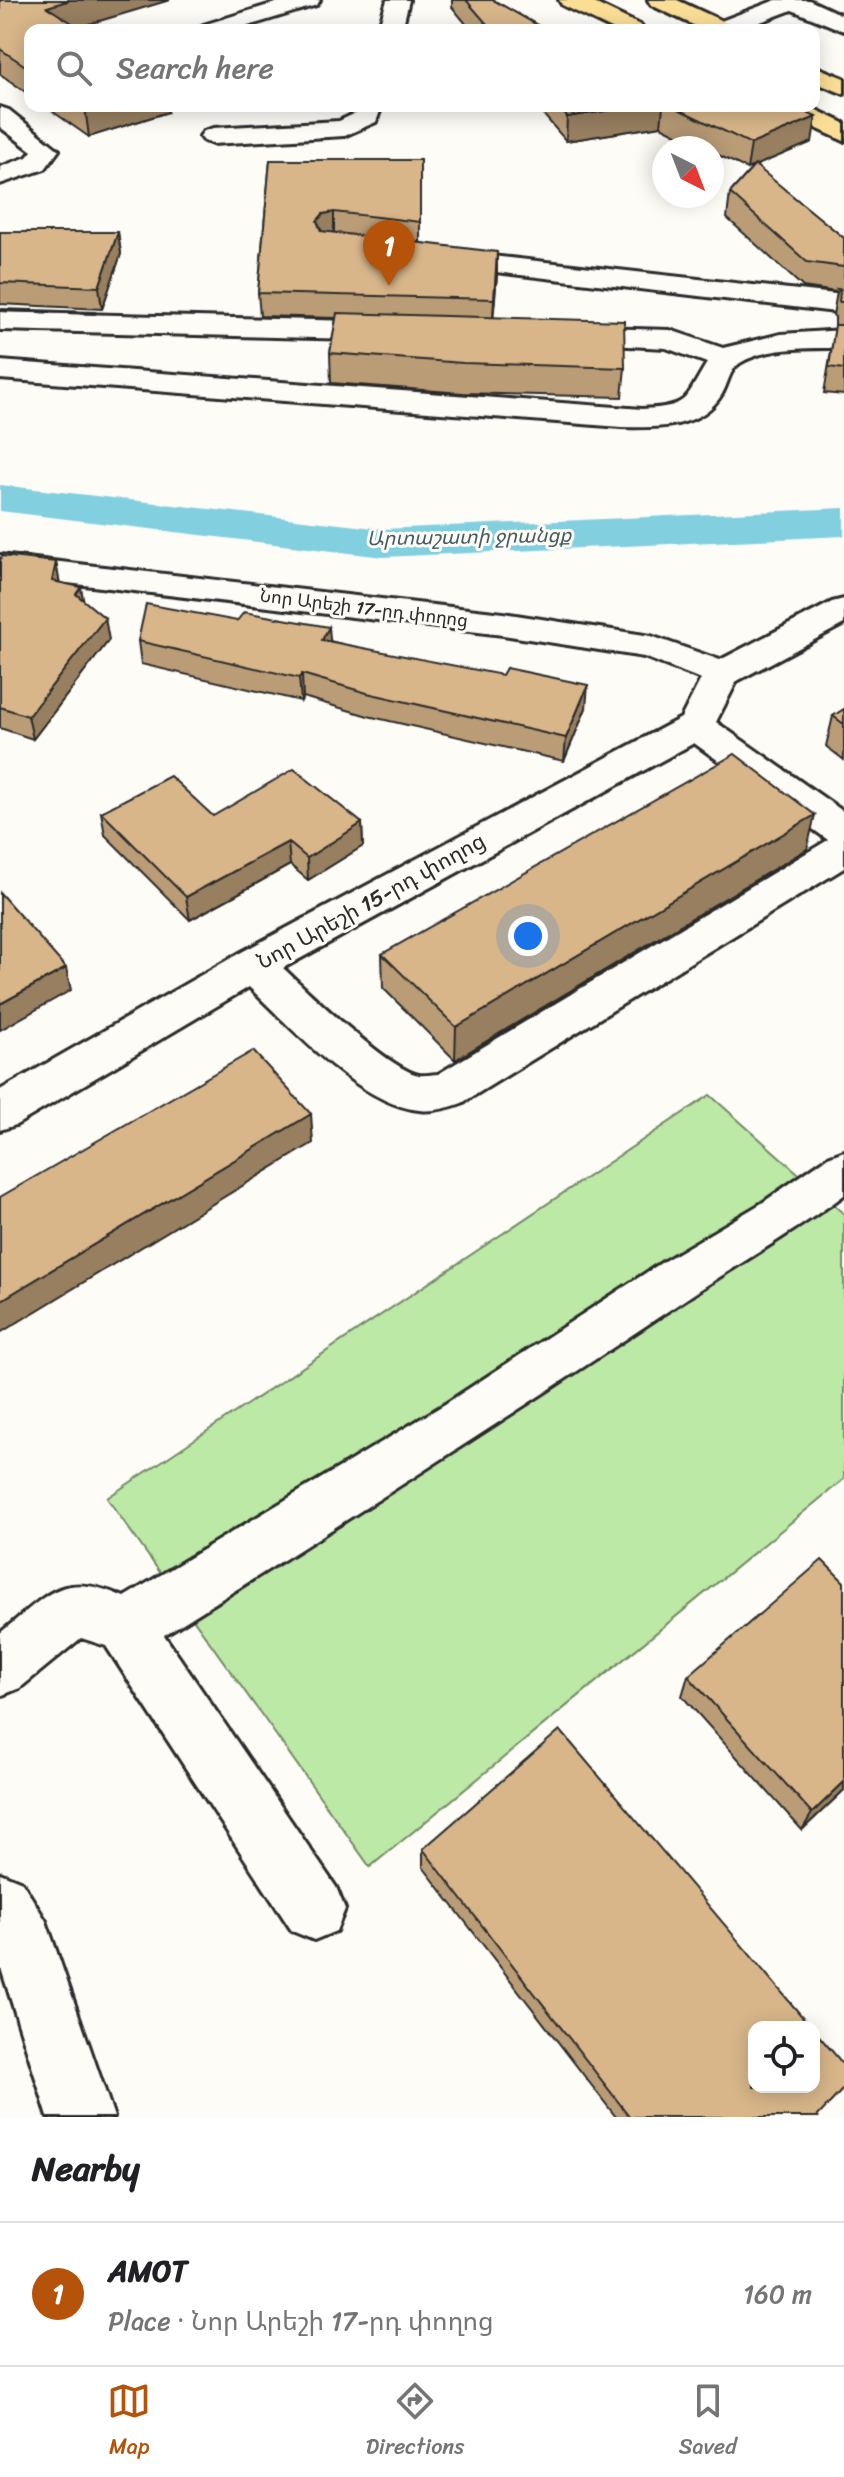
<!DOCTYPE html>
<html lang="en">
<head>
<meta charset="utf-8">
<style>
	:root { --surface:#fff; --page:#f2f2f2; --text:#202124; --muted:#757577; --line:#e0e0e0; --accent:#b45309 }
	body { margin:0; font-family:Sriracha,"Noto Sans Armenian",sans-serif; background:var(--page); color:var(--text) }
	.controls { position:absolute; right:24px; bottom:24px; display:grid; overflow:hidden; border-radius:16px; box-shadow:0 4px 20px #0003 }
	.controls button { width:72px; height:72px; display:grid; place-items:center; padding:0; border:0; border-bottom:2px solid var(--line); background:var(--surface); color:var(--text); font:40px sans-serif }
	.compass { position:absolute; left:652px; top:136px; width:72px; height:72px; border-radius:50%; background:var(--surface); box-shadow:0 4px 20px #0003; rotate:138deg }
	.you { position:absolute; left:528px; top:936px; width:28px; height:28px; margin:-20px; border:6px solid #fff; border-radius:50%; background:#1a73e8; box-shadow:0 0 0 12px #1a73e833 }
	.badge { display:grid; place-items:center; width:52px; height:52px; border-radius:50%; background:var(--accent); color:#fff; font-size:26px; font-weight:700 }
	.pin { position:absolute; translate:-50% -66px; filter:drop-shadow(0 2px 4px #0008) }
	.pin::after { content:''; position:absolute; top:42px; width:28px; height:24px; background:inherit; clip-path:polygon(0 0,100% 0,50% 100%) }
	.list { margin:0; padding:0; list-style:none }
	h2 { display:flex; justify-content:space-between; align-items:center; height:104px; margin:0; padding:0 32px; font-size:34px }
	h2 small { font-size:26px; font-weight:400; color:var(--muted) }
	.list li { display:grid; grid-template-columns:52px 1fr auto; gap:24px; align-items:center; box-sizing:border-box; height:144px; padding:0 32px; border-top:2px solid var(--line) }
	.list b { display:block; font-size:30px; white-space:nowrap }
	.list p { margin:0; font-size:26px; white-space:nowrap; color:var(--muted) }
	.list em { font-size:26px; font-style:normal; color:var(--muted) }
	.icon { flex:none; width:44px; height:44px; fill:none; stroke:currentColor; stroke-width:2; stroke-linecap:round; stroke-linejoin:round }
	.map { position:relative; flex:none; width:844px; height:2117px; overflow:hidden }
	.search { position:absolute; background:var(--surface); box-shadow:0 4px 20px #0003; left:24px; right:24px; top:24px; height:88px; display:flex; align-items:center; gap:20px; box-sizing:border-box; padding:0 28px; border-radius:16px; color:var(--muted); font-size:30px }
	.sheet { height:248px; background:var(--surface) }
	nav { display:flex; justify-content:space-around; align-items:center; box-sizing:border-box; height:112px; border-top:2px solid var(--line); background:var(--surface); font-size:22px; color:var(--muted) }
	nav a { display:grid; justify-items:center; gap:4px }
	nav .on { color:var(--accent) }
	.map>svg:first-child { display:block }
</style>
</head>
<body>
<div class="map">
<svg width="844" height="2117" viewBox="0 0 844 2117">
	<rect width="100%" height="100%" fill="#fdfcf7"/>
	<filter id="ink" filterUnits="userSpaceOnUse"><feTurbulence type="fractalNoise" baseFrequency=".0125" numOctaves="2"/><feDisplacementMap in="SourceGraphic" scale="16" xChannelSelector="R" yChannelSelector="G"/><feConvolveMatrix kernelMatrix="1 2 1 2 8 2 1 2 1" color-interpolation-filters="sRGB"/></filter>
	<g filter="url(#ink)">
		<!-- green -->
		<path fill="#bce9a6" stroke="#748a68" stroke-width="2" d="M710 1095 844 1214V1479L370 1867 107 1498Z"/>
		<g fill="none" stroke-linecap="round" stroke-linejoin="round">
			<!-- canal -->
			<path fill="#81cfdf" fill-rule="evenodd" d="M0 485 383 529 844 508V536L383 557 0 511Z"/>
			<!-- minor casing -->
			<g stroke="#2b2b2b" stroke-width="6">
				<path id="minor" d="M285 0H320L317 5 235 30H199L203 25Z
					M387 0H409L402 30H378Z
					M776 0H809L844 16V31L792 10 739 30 709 29 713 24Z
					M358 106H382L376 122 344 136 213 144 204 141 200 136 204 131 213 128 339 121 356 113Z
					M0 107 9 110 59 150 45 169 0 184V167L27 157 32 151 0 127Z
					M437 250 844 295V313L427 264 423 258 427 252Z
					M0 312 394 322 404 325 409 331 404 337 394 340 0 330Z
					M563 327 670 330 723 348 781 334 844 330V348C813 348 768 346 740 363 729 370 728 384 722 394 701 429 657 428 621 427L0 379V361L642 409C691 407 684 399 707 363L666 348 553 342 548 336 553 330Z
					M0 555 503 613 651 636 720 660 832 602 844 599V624L737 681 716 722 844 812V868L462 1103C448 1108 433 1112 419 1110 359 1104 291 1027 249 987L16 1125 0 1130V1090L238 954 681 718 701 679 644 657 503 635 0 575ZM694 743 828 840 438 1074C432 1074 425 1076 419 1075 389 1070 308 991 283 968Z
					M844 1151V1195C793 1233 739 1263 686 1299 514 1414 340 1525 164 1635L336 1887 345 1909 336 1931 314 1940 292 1931 106 1646 81 1638 20 1688 0 1696V1633C48 1595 61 1569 124 1597L445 1404 664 1261 762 1203 828 1157Z
					M0 1873 22 1882 46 1921 114 2117H48L0 1965Z"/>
			</g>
			<!-- major casing -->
			<g stroke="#2b2b2b" stroke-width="6">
				<path id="major" d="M559 0H588L640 25 644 30H614L562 5Z
					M648 0H677L731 25 735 30H704L651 5Z
					M814 66 844 78V94L814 82Z
					M776 106H808L844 123V141L779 111Z"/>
			</g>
			<!-- minor -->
			<use href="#minor" fill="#fdfcf7" fill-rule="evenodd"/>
			<!-- major -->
			<use href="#major" fill="#fbde96" fill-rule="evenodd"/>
			<!-- rail -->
			<path stroke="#2b2b2b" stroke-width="4" d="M0 310 95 313"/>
		</g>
		<!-- wall -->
		<path fill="#ba9d77" stroke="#2b2b2b" stroke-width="2" d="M0 0 30 30V95L0 74Z
			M452 0H493L546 30H471L452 7Z
			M45 106H168V112L89 137Z
			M536 106H792L812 142 755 166 844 238V395L824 393 835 328V317L833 315 837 292 803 287 727 218 730 193 754 166 747 169 712 152V148H705L661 126 566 141Z
			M270 160H420V243L497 275 493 317 625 368 622 397 463 393 331 383 330 353 336 318 260 316 258 293Z
			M0 232H118L121 254 102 309 0 304Z
			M0 560 56 562 59 582 84 601 109 640 33 739 0 728Z
			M237 621 330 641 586 708 564 761 368 716 303 697 301 701 141 664 138 641Z
			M844 709V760L826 746 833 716Z
			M101 812 362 823 363 846 308 880 290 865 190 920 105 835Z
			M807 849 455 1060 383 988 382 954Z
			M688 1676 844 1790 802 1830 682 1696Z
			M423 1849 817 2117H616L423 1867Z"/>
		<!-- shaded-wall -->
		<path fill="#977f61" stroke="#2b2b2b" stroke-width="2" d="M70 0H170L69 30 47 7Z
			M89 106H168V112L89 137 85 107Z
			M637 106H663L661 126 566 141 567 117Z
			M816 117 812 142 747 169 751 144Z
			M334 212V235L324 237 317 221 323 214Z
			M118 232 121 254 102 309 99 287Z
			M497 252V275L493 322 494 299Z
			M56 562 60 585 52 581Z
			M81 587 85 610 76 594Z
			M105 618 109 640 33 739 28 716Z
			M329 627 331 650 322 640Z
			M302 674 303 697 301 701 299 678Z
			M588 685 586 708 564 761 566 738Z
			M815 815 807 849 455 1060 456 1027Z
			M362 823 363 846 308 880 307 858Z
			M288 842 290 865 190 920 186 897Z
			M66 968 71 990 0 1030V1004Z
			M311 1114 313 1143 0 1333V1301Z
			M844 1782V1790L802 1830 812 1813Z"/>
		<!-- building -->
		<path fill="#d8b68a" stroke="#2b2b2b" stroke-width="2" d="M0 0H70L47 7 83 30H30V69L0 49Z
			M466 0H493L546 30H492Z
			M558 106H637L567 117Z
			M672 106H792L816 117 751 144Z
			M270 160H420V222L334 212 323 214 317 221 321 231 497 252 494 299 258 293Z
			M755 165 844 238V267L807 262 730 193Z
			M0 232H118L99 287 0 283Z
			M837 289 844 290V302H839L840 292Z
			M337 313 624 321 625 368 463 363 330 353Z
			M835 325H844V369L829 367Z
			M2 556 56 562 52 581 81 587 76 594 105 618 28 716 0 707V560Z
			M146 604 237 621 244 612 329 627 322 640 502 675 506 668 588 685 566 738 367 693 302 674 299 678 138 641Z
			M844 709V724L833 716Z
			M735 754 815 815 456 1027 382 954Z
			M294 769 362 823 307 858 288 842 186 897 101 812 170 776 213 816Z
			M0 893 66 968 0 1004Z
			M253 1051 311 1114 0 1301V1197Z
			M822 1560 844 1582V1782L812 1813 688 1676Z
			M560 1730 811 2027H754V2087H814V2030L844 2065V2088L817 2117H630L423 1849Z"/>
	</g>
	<g text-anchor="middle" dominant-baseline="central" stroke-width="6" stroke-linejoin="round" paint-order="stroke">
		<!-- far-street labels -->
		<g font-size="18" fill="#2b2b2b" stroke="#fdfcf7">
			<text transform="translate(364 608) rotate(7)">Նոր Արեշի 17-րդ փողոց</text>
		</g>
		<!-- far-water labels -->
		<g font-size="20" font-style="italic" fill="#455c61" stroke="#fdfcf7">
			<text transform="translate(469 537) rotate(-1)">Արտաշատի ջրանցք</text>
		</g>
		<!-- street labels -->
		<g font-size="22" fill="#2b2b2b" stroke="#fdfcf7">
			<text transform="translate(371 901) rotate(-29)">Նոր Արեշի 15-րդ փողոց</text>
		</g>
	</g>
</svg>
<div class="controls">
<button><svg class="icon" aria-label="locate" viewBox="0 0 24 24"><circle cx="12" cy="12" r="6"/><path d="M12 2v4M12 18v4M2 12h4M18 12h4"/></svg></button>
</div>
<svg class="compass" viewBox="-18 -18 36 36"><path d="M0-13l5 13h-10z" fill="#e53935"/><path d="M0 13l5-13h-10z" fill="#757577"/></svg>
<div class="you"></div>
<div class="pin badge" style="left:389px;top:286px">1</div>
<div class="search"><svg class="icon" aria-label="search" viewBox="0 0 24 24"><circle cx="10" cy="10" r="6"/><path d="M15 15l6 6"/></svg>Search here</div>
</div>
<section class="sheet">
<h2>Nearby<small></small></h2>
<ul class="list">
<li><span class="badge">1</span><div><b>AMOT</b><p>Place · Նոր Արեշի 17-րդ փողոց</p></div><em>160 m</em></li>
</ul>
</section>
<nav>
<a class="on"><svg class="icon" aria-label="map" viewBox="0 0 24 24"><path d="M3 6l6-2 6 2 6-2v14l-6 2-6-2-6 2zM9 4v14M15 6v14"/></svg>Map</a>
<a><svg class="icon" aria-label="directions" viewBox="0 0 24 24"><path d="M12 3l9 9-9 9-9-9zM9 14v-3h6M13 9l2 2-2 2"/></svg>Directions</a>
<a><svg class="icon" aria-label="saved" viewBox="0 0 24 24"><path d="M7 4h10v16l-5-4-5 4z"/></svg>Saved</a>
</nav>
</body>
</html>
